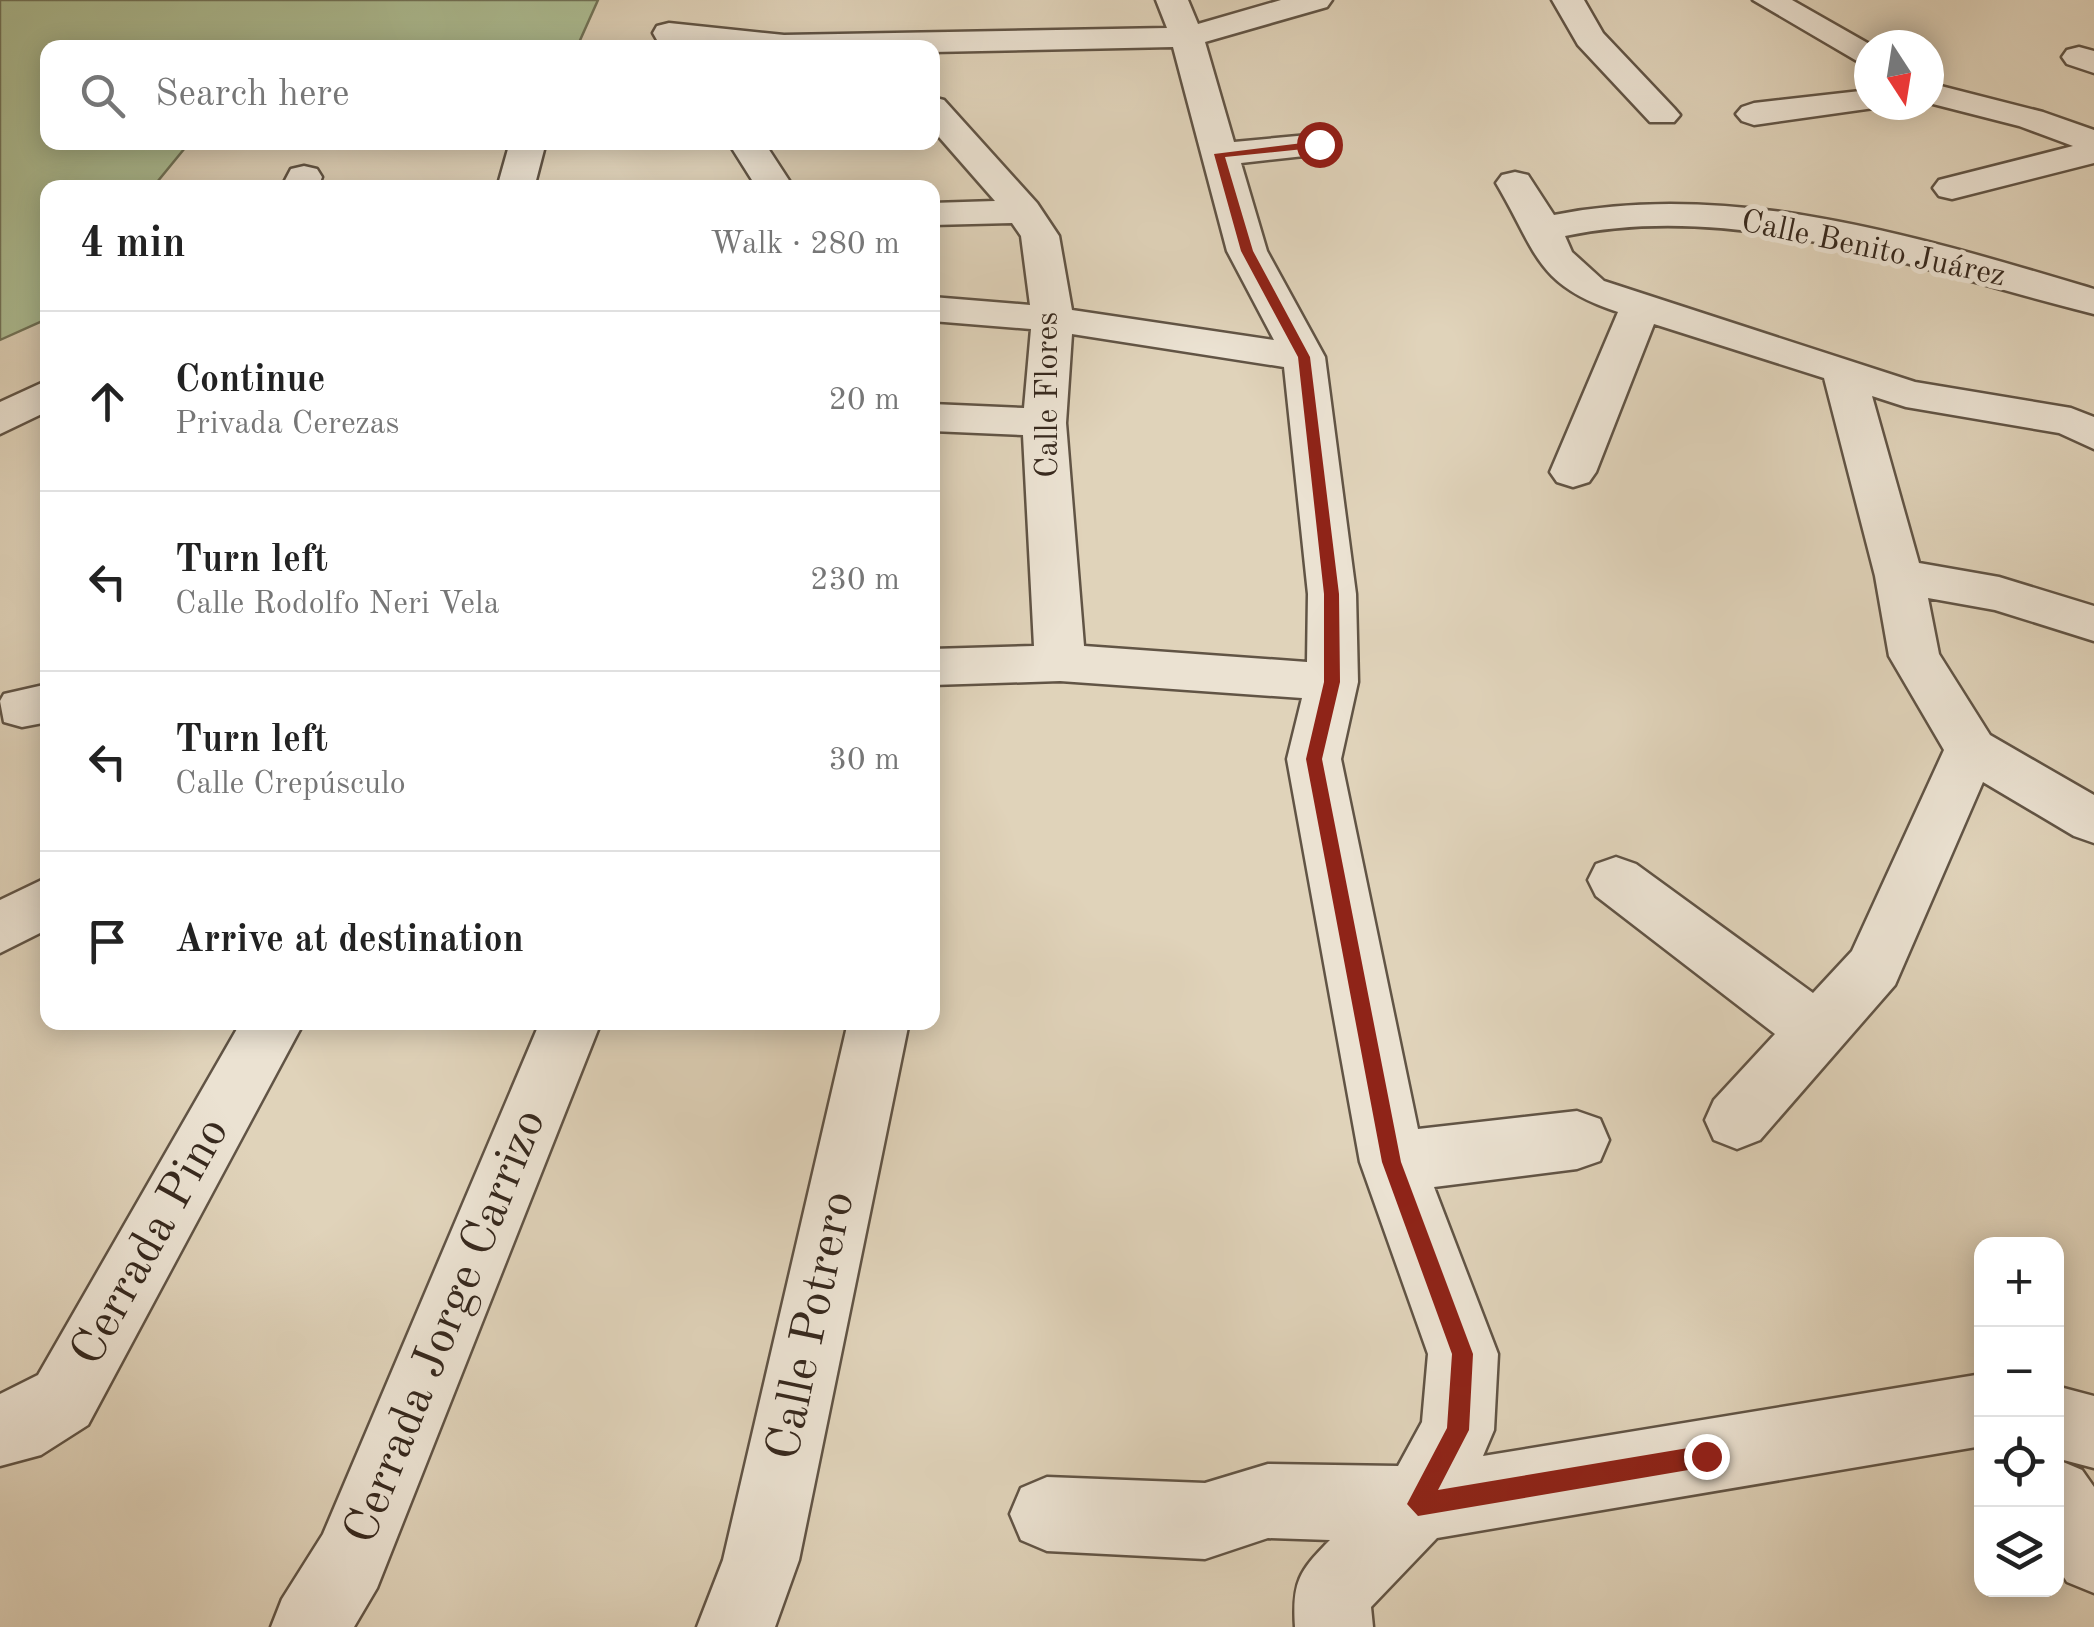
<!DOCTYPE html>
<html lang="en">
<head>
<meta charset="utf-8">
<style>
	:root { --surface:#fff; --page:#f2f2f2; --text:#222; --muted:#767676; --line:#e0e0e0 }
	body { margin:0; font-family:"Old Standard TT",serif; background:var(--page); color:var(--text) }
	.controls { position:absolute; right:30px; bottom:30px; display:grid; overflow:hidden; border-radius:20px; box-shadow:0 5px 25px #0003 }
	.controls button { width:90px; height:90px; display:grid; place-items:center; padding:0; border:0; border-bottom:2px solid var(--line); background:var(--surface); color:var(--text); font:50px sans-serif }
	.compass { position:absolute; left:1854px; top:30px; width:90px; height:90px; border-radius:50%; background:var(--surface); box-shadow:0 5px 25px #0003; rotate:168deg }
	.stop { position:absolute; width:30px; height:30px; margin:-22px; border:8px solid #8f2418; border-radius:50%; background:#fff }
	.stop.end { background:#8f2418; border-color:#fff; box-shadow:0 2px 10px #0008 }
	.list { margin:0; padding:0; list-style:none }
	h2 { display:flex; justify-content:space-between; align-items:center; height:130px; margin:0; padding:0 40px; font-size:42px }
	h2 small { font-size:32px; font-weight:400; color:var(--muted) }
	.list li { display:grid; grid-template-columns:65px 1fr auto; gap:30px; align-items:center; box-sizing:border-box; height:180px; padding:0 40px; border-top:2px solid var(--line) }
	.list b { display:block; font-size:38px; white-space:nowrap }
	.list p { margin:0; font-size:32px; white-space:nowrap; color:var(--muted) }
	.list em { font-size:32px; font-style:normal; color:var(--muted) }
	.icon { flex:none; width:55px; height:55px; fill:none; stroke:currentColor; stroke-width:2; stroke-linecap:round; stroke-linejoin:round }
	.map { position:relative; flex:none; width:2094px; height:1627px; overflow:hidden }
	.search { position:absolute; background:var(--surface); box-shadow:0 5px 25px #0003; left:40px; top:40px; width:900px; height:110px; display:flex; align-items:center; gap:25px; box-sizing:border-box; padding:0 35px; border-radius:20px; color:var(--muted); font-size:38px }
	.panel { position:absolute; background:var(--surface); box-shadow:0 5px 25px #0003; left:40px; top:180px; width:900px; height:850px; border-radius:20px }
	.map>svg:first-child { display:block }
</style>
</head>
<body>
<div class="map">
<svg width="2094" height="1627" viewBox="0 0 2094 1627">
	<rect width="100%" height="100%" fill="#e0d3ba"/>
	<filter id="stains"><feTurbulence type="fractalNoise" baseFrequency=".002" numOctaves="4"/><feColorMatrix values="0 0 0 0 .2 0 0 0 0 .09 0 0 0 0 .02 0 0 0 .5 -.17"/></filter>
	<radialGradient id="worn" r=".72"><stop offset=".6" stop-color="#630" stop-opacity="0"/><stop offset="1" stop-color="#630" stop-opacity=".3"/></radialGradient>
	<!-- green -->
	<path fill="#adbe94" stroke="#727459" stroke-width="2.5" d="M0 0H598L577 47 48 48V142L189 143 153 187 48 188 47 319 0 340Z"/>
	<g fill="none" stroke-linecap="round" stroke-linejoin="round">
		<!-- minor casing -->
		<g stroke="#615445" stroke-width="5">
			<path id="minor" d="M1156 0H1188L1198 24 1281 0H1332L1327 7 1205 42 1234 142 1319 134 1332 137 1337 145 1332 153 1241 163 1267 251 1325 357 1356 594 1358 682 1341 759 1418 1129 1577 1111 1600 1119 1609 1140 1600 1161 1577 1169 1434 1187 1498 1354 1494 1430 1483 1456 1982 1374V1446L1437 1538 1371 1607 1373 1627H1295C1292 1582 1299 1571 1330 1540L1268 1538 1205 1559 1047 1551 1021 1540 1010 1514 1021 1488 1047 1477 1205 1483 1268 1464 1398 1466 1422 1422 1428 1354 1360 1162 1287 759 1302 698 1060 681 932 685V649L1034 646 1023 435 932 431V404L1024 408 1031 329 932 321V297L1030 305 1021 236 1012 223 932 225V203L995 201 932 129V97L944 100 1037 203 1059 236 1072 310 1274 340 1227 251 1173 47 932 52V48C853 48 732 59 657 40L653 33 657 26 669 23 784 35 1167 28ZM1072 334 1284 367 1308 594 1307 662 1084 646 1066 423Z
				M1552 0H1584L1603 33 1674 108 1680 115 1674 122H1650L1578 45Z
				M1753 0H1792L1871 45 1869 68Z
				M2079 47 2094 51V73L2067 64 2062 57 2067 50Z
				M1929 83 2043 112 2094 130V163L1952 199 1939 196 1933 188 1939 180 2073 146 2019 126 1929 103Z
				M1869 90V105L1881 107 1754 125 1742 121 1736 114 1742 107 1754 103Z
				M510 142H546L534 188H497Z
				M728 142H764L794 188H757Z
				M304 166 317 169 322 177 318 188H281L291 169Z
				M1515 172 1528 175 1554 215C1733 179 1923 238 2094 289V314C1923 272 1744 199 1565 236L1572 252 1604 281 1915 382 2071 408 2094 417V449L2059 433 1906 407 1872 396 1919 563 1999 577 2094 606V641L1995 610 1928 598 1939 654 1990 735 2094 795V843L2074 836 1983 782 1895 985 1760 1140 1737 1149 1714 1140 1705 1120 1714 1100 1775 1034 1596 896 1588 880 1596 864 1616 857 1636 864 1813 993 1852 951 1944 750 1889 656 1875 576 1824 378 1654 324 1596 472 1589 482 1573 487 1557 482 1550 472 1618 312C1535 285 1537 252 1496 183L1502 175Z
				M48 380V411L0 434V402Z
				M48 684V722L22 727 4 722 0 701 4 694Z
				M48 877V929L0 953V900Z
				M241 1022H304L88 1425 41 1455 0 1466V1394L38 1375Z
				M540 1022H601L377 1588 354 1627H271L282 1599 323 1534Z
				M848 1022H909L799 1560 775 1627H697L723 1560Z
				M2056 1386 2094 1396V1468L2056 1458Z
				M2056 1459 2082 1470 2094 1487V1593L2067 1582 2056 1565Z"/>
		</g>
		<!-- minor -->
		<use href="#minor" fill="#ebe2d2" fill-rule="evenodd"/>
	</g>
	<!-- route -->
	<path fill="#8f2418" d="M1319 141 1323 147 1225 157 1253 251 1310 357 1339 594 1340 682 1322 759 1401 1162 1473 1354 1469 1430 1438 1490 1706 1445 1717 1456 1706 1467 1418 1516 1407 1504 1447 1428 1452 1354 1382 1162 1306 759 1324 682V594L1298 357 1241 251 1214 154Z"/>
	<g text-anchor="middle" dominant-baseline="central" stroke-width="10" stroke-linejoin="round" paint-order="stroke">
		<!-- far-street labels -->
		<g font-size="32" fill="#37291e" stroke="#ebe2d2">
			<text transform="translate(1873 250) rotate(12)">Calle Benito Juárez</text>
			<text transform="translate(1049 395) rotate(-90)">Calle Flores</text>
		</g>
		<!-- near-street labels -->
		<g font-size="48" fill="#37291e" stroke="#ebe2d2">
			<text transform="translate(151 1242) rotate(-61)">Cerrada Pino</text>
			<text transform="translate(812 1326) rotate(-78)">Calle Potrero</text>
			<text transform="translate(446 1327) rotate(-68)">Cerrada Jorge Carrizo</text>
		</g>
	</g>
	<rect width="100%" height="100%" filter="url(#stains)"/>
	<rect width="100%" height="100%" fill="url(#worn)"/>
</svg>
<div class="controls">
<button>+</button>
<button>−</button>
<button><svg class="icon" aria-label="locate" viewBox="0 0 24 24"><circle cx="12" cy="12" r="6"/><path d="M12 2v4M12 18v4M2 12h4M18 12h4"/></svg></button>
<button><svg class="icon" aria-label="layers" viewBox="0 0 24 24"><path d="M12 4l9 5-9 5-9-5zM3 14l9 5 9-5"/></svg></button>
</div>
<svg class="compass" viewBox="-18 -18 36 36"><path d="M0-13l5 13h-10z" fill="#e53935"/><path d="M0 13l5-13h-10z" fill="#767676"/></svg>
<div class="stop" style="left:1319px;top:144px"></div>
<div class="stop end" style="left:1706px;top:1456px"></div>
<div class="search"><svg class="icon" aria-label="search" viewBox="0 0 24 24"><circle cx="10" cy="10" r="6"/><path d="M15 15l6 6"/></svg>Search here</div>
<section class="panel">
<h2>4 min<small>Walk · 280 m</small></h2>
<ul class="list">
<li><svg class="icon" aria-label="ahead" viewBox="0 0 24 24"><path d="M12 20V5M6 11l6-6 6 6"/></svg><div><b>Continue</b><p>Privada Cerezas</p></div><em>20 m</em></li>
<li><svg class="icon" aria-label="left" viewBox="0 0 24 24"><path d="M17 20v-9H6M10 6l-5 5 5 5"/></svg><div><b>Turn left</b><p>Calle Rodolfo Neri Vela</p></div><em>230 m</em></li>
<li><svg class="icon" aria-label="left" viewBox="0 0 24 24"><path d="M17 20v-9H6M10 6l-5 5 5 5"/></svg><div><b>Turn left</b><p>Calle Crepúsculo</p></div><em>30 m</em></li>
<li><svg class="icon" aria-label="arrive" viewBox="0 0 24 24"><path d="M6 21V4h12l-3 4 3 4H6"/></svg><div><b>Arrive at destination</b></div></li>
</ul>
</section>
</div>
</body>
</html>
